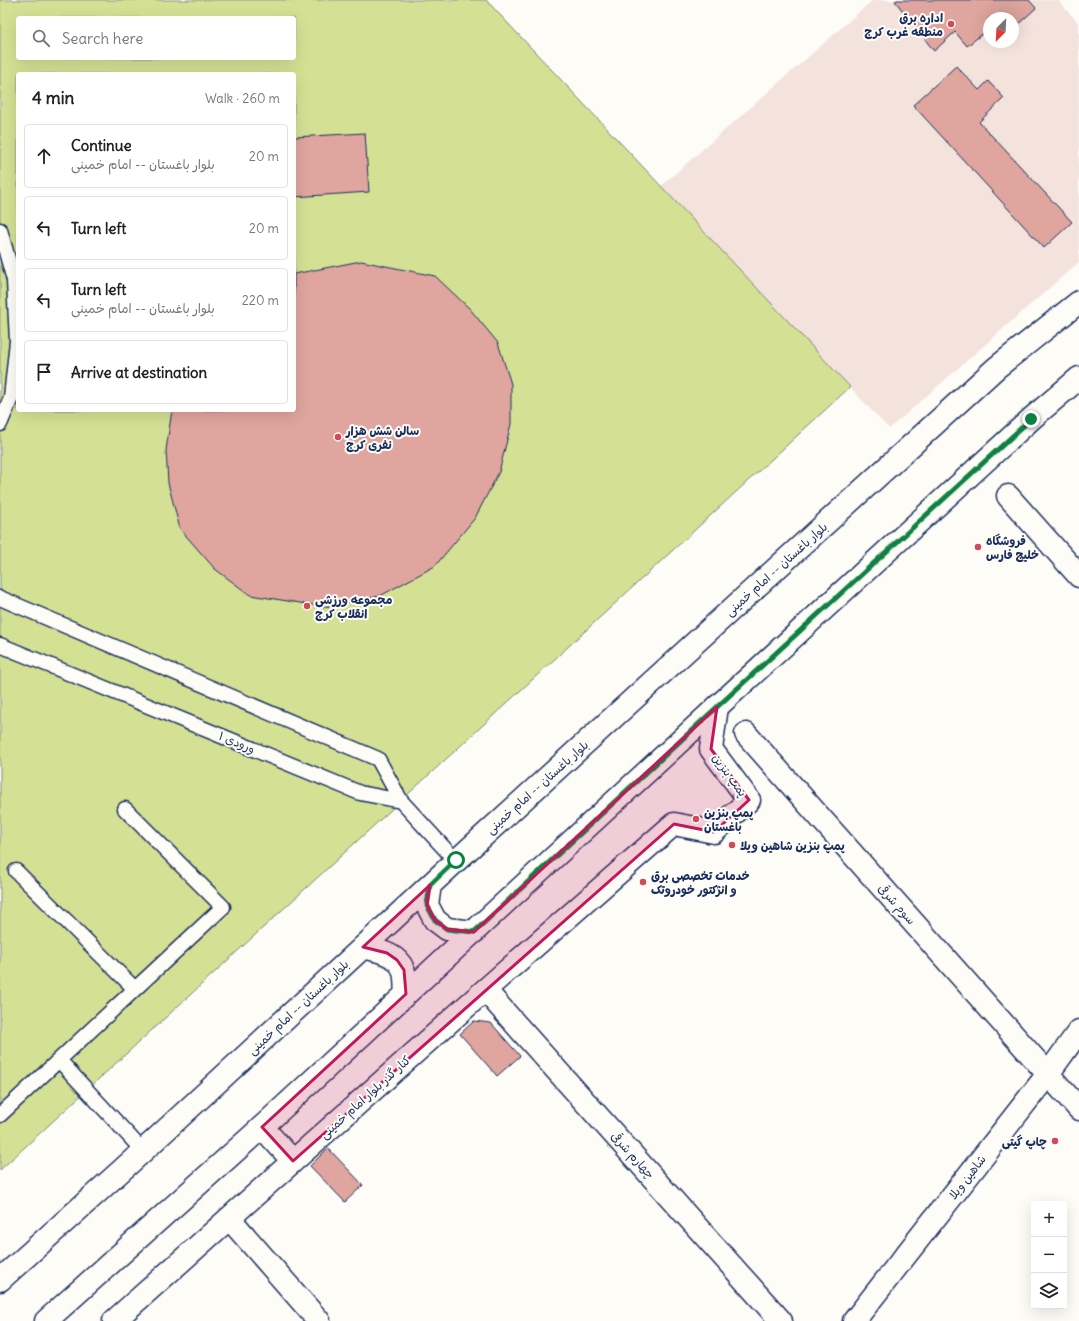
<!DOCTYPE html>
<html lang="en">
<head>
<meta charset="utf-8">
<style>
	:root { --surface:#fff; --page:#f2f2f2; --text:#222; --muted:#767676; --line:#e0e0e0 }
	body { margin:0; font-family:Delius,"Playpen Sans Arabic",sans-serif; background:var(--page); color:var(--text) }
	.controls { position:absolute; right:12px; bottom:12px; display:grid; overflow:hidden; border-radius:4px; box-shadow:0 4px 16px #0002 }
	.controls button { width:36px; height:36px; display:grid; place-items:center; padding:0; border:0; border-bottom:1px solid var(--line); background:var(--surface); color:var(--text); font:20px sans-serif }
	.compass { position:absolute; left:983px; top:12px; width:36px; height:36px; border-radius:50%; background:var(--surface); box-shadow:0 4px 16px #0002; rotate:204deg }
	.stop { position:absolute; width:12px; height:12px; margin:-9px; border:3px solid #0b8043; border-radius:50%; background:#fff }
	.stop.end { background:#0b8043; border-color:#fff; box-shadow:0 1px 4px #0008 }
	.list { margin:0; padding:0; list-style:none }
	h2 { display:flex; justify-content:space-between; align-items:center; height:52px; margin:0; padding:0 16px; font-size:17px }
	h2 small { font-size:13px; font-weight:400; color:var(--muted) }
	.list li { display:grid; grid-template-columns:26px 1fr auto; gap:12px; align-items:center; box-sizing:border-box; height:64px; margin:0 8px 8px; padding:0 8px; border:1px solid var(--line); border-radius:4px }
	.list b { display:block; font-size:15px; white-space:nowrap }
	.list p { margin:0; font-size:13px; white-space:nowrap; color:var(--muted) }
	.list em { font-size:13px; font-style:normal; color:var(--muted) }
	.icon { flex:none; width:22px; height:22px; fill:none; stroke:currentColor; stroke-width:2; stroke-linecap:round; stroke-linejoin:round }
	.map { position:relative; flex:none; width:1079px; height:1321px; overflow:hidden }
	.search { position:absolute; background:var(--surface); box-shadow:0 4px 16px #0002; left:16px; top:16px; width:280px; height:44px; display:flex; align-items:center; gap:10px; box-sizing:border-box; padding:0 14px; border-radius:4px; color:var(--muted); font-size:15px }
	.panel { position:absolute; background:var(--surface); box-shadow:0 4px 16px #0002; left:16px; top:72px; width:280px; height:340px; border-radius:4px }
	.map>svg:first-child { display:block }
</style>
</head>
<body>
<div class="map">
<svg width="1079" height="1321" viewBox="0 0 1079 1321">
	<rect width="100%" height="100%" fill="#fdfcf7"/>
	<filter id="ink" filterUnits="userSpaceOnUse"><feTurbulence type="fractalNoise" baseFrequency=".025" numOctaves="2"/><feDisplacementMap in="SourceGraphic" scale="8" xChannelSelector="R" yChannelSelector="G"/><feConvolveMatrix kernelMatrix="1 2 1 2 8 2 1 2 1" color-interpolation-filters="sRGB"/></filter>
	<g filter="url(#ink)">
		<!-- built -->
		<path fill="#f4e2dc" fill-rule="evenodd" d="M873 0H1058L1079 24V262L889 429 661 186ZM989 18H1013V42H989Z"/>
		<!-- green -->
		<path fill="#d4e194" stroke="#788879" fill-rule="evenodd" d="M0 0H486L850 387 0 1170ZM18 18H294V58H18ZM18 74H294V410H18Z"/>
		<!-- building -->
		<path fill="#dfa59e" stroke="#1b2f5e" d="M897 0H1029L1036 8 1013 29V18H989V34L986 31 967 46 955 32 934 51 895 1Z
			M956 66 979 90 988 81 1004 98 979 122 1072 222 1044 248 913 105Z
			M365 133 369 192 294 197V137Z
			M361 261 435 276 470 309 498 343 511 384V424L499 472 475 518 435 566 380 596 325 607 250 595 215 569 180 529 168 483 166 450 172 410H294V274Z
			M474 1021 491 1023 520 1056 497 1076 460 1034Z
			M328 1148 363 1185 345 1202 310 1166Z"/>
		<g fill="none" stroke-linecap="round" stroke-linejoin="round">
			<!-- service casing -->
			<g stroke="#1b2f5e" stroke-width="17">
				<path id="service" d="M0 230 14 280 17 341 11 398 0 424
					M0 598 378 759 401 801 456 861
					M0 645 360 793 401 801
					M125 809 223 907 135 989
					M59 1060 143 1151
					M0 1115 135 989 16 871"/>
			</g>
			<!-- minor casing -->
			<g stroke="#1b2f5e" stroke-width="25">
				<path id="minor" d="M1008 496 1079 576
					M746 734 1079 1109
					M485 990 781 1321
					M262 1127 293 1161
					M229 1218 319 1321
					M114 1321 485 990 674 824 714 832 749 800 711 749 717 707"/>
			</g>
			<!-- tertiary casing -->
			<g stroke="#1b2f5e" stroke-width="25">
				<path id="tertiary" d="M854 1321 1048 1074 1079 1031"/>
			</g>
			<!-- primary casing -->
			<g stroke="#1b2f5e" stroke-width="25">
				<path id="primary" d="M430 885 427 905 435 920 447 929 474 932
					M363 947C378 951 396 953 403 969 406 975 405 987 406 994
					M0 1280 143 1151 456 861 996 368 1079 302
					M46 1321 262 1127 717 707 1031 419 1079 378"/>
			</g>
			<!-- service -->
			<use href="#service" stroke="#fdfcf7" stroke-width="14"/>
			<!-- minor -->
			<use href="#minor" stroke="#fdfcf7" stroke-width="22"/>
			<!-- tertiary -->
			<use href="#tertiary" stroke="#fdfcf7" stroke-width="22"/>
			<!-- primary -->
			<use href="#primary" stroke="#fdfcf7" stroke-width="22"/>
		</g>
	</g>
	<g fill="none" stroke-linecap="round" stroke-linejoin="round" filter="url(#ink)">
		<!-- route -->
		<path stroke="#0b8043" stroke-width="5" d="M456 860 430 885 427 905 435 920 447 929 474 932 717 707 1031 419"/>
	</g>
	<!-- marked area -->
	<path fill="#c2185b" fill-opacity="0.2" stroke="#c2185b" stroke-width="3" stroke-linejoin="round" d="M717 707 711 749 749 800 714 832 674 824 293 1161 262 1127 406 994 404 970 397 960 387 953 363 947 430 885 427 905 435 920 447 929 474 932Z"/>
	<!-- markers -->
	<g fill="#d1495b" stroke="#fdfcf7" stroke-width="1.5">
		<circle cx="951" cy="24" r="4"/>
		<circle cx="338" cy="437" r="4"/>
		<circle cx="978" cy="547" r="4"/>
		<circle cx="307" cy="606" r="4"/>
		<circle cx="696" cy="819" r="4"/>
		<circle cx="732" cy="845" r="4"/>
		<circle cx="643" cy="882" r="4"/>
		<circle cx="1055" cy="1141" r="4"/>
	</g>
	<g text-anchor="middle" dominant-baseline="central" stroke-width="4" stroke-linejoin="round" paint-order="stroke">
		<!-- poi labels -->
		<g font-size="12" font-weight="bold" fill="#1b2f5e" stroke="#fdfcf7" text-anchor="start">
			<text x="943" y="17" text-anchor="end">اداره برق<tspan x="943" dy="14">منطقه غرب کرج</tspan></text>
			<text x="346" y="430">سالن شش هزار<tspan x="346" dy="14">نفری کرج</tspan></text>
			<text x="986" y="540">فروشگاه<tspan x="986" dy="14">خلیج فارس</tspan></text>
			<text x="315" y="599">مجموعه ورزشی<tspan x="315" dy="14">انقلاب کرج</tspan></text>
			<text x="704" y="812">پمپ بنزین<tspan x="704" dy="14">باغستان</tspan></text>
			<text x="740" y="845">پمپ بنزین شاهین ویلا</text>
			<text x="651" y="875">خدمات تخصصی برق<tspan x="651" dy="14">و انژکتور خودروتک</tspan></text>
			<text x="1047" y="1141" text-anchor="end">چاپ گیتی</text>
		</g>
		<!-- street labels -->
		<g font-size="12" fill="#1b2f5e" stroke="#fdfcf7">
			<text transform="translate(776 569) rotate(-42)">بلوار باغستان -- امام خمینی</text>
			<text transform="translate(237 742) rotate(22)">ورودی ۱</text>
			<text transform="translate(730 775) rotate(54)">پمپ بنزین</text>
			<text transform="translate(537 787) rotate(-42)">بلوار باغستان -- امام خمینی</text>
			<text transform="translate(897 904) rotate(48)">سوم شرقی</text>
			<text transform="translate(298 1007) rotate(-43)">بلوار باغستان -- امام خمینی</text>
			<text transform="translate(365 1097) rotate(-42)">کنار گذر بلوار امام خمینی</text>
			<text transform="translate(633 1155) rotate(48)">چهارم شرقی</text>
			<text transform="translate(967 1177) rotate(-52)">شاهین ویلا</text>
		</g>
	</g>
</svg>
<div class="controls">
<button>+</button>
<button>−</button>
<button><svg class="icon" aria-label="layers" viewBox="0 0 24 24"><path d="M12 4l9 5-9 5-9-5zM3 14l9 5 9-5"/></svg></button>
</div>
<svg class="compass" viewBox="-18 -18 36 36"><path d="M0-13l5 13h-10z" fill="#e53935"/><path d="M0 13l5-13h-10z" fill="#767676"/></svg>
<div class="stop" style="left:456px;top:860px"></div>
<div class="stop end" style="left:1031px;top:419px"></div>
<div class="search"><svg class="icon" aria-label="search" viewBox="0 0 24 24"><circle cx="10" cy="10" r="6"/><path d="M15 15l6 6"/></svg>Search here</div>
<section class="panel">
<h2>4 min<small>Walk · 260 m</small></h2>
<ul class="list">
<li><svg class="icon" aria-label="ahead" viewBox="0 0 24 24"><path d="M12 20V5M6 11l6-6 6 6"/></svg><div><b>Continue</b><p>بلوار باغستان -- امام خمینی</p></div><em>20 m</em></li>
<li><svg class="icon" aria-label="left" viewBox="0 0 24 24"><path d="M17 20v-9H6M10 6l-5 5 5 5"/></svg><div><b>Turn left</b></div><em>20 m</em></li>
<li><svg class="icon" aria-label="left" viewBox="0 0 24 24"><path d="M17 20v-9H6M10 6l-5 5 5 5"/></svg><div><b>Turn left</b><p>بلوار باغستان -- امام خمینی</p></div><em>220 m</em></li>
<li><svg class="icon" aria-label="arrive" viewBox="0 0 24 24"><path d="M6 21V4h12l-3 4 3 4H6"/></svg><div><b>Arrive at destination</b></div></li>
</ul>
</section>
</div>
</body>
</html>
